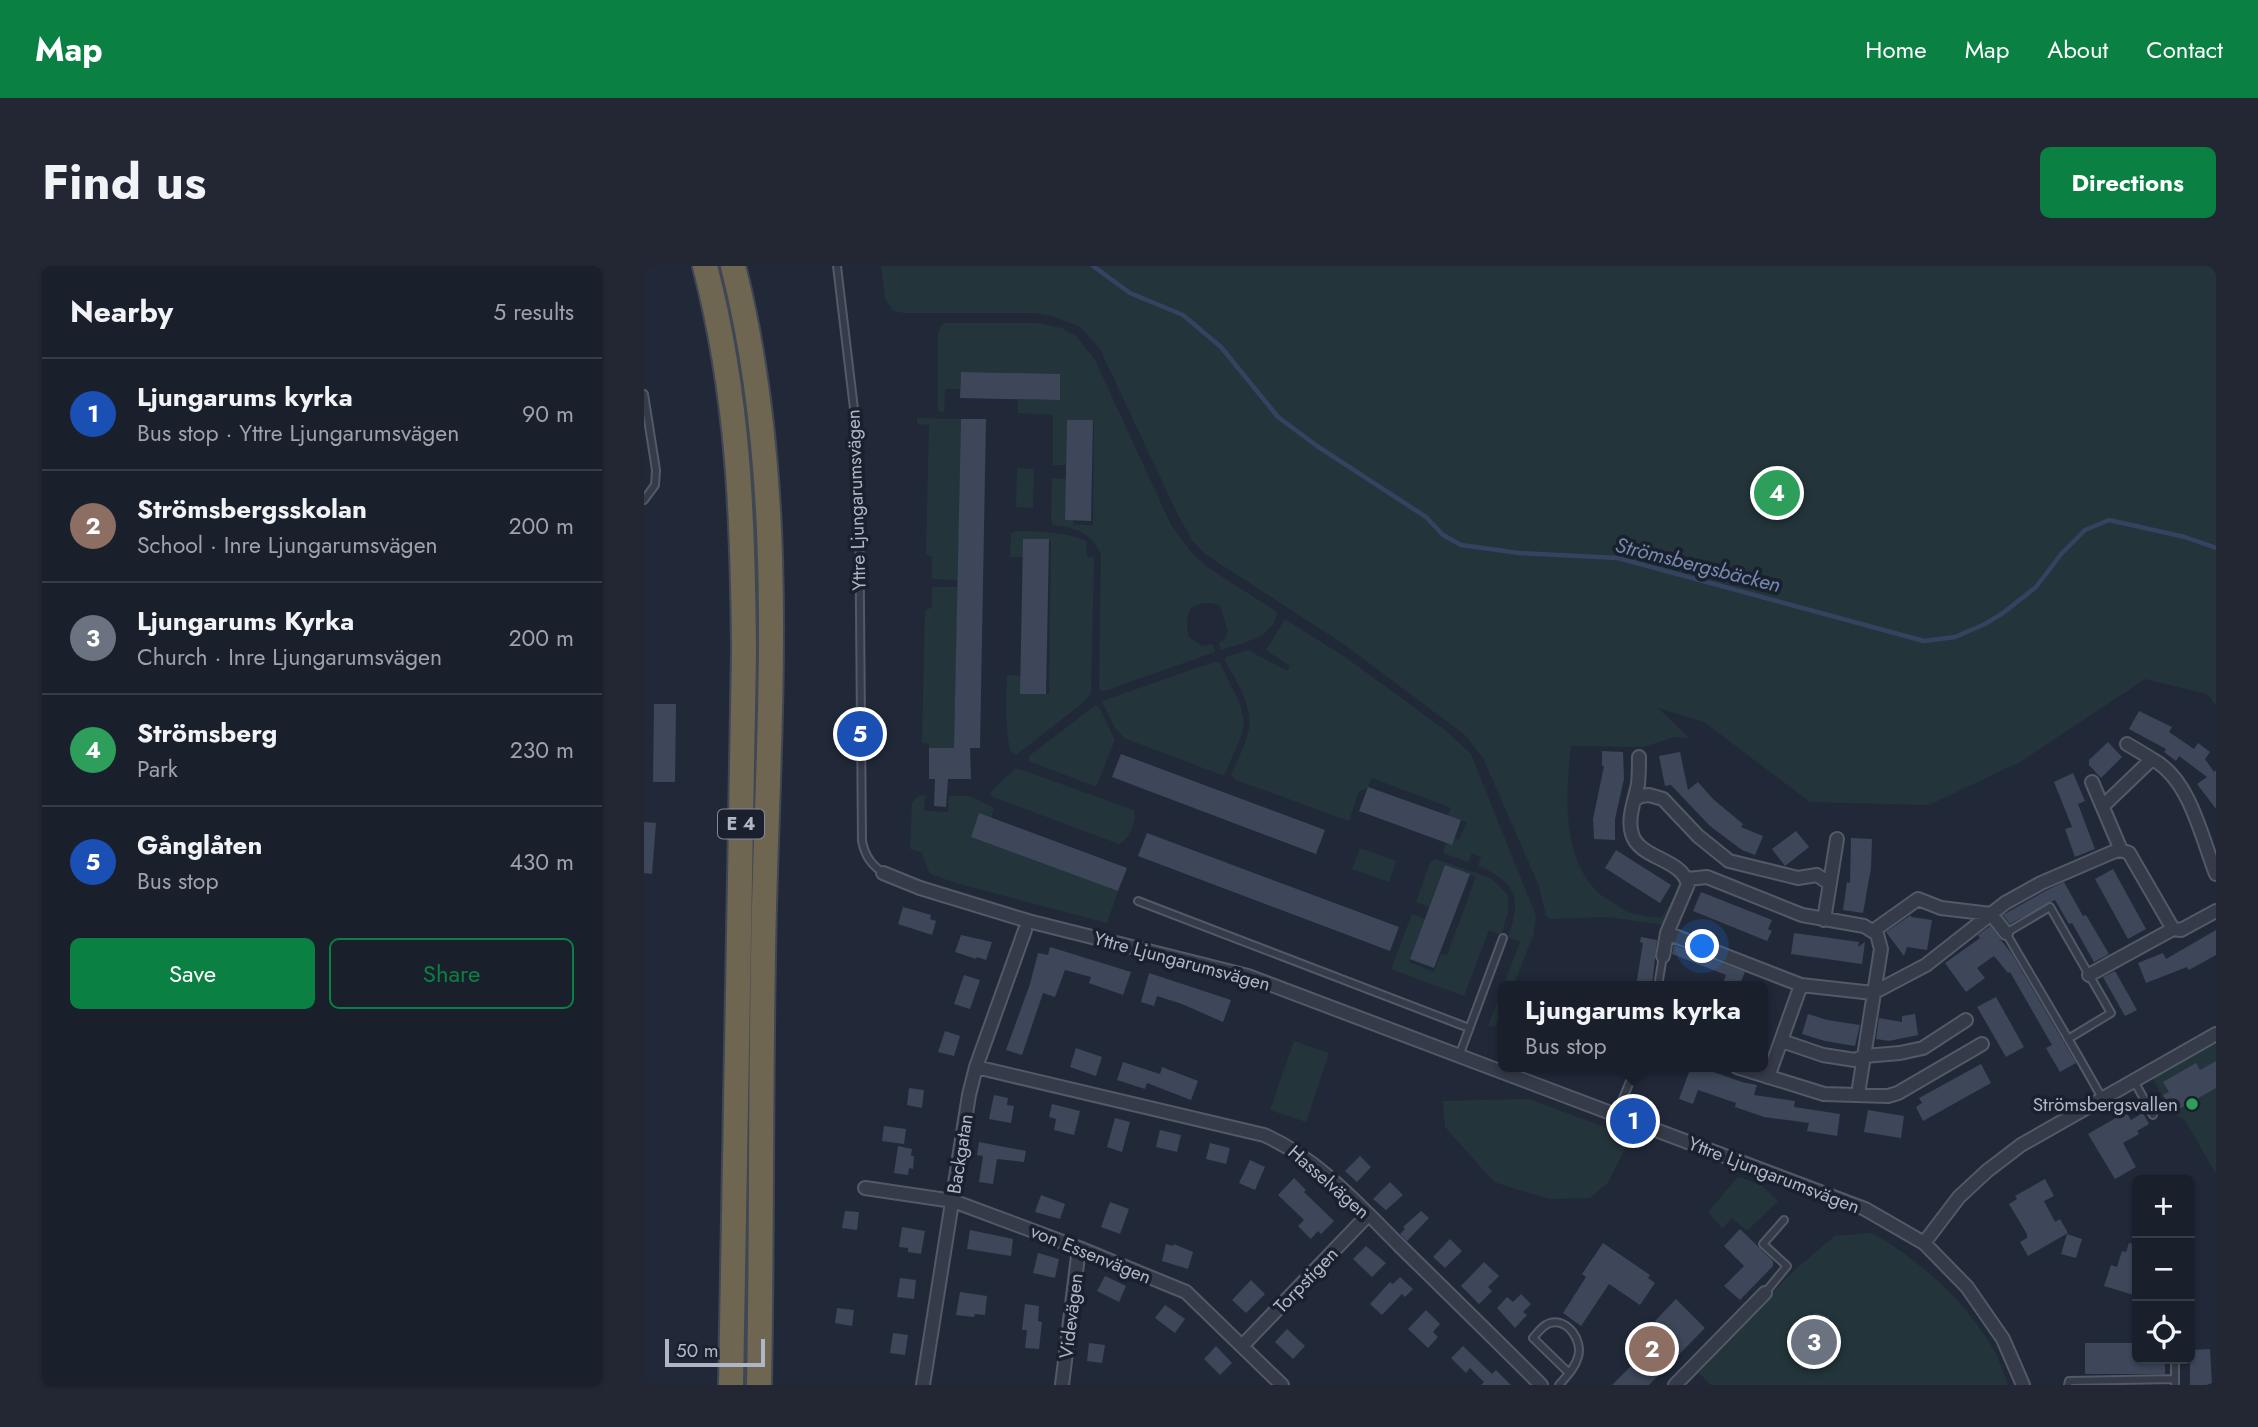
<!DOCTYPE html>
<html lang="en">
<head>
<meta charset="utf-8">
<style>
	:root { --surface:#191f2b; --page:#222733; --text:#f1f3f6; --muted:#9fa2a9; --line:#373d47; --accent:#0b8043 }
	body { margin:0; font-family:Jost,sans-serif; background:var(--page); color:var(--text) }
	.controls { position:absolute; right:21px; bottom:21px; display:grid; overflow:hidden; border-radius:10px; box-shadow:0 2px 5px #0004 }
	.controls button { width:63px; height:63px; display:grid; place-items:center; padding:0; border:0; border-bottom:2px solid var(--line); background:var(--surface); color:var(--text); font:35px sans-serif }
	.scale { position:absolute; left:21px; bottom:18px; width:100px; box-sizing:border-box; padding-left:7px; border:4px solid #afb6c6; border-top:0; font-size:19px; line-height:24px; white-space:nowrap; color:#afb6c6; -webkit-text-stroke:5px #1a202e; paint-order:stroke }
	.you { position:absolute; left:1059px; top:681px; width:24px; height:24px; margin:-18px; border:5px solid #fff; border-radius:50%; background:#1a73e8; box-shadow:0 0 0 10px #1a73e833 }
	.badge { display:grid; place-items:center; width:46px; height:46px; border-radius:50%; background:var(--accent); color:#fff; font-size:23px; font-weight:700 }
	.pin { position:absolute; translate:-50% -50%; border:4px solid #fff; box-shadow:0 2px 7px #0006 }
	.popup { position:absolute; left:854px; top:715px; width:270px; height:91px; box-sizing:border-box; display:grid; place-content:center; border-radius:10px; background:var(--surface); filter:drop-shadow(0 2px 5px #0005); font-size:23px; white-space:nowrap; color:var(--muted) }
	.popup b { font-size:26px; color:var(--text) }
	.popup::after { content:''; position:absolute; left:50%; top:100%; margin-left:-14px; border:14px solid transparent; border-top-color:var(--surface) }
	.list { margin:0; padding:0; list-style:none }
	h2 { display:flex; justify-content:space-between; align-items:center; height:91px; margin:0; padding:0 28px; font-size:30px }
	h2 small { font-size:23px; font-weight:400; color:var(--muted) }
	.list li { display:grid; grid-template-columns:46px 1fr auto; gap:21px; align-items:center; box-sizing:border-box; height:112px; padding:0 28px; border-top:2px solid var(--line) }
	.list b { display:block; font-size:26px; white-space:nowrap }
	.list p { margin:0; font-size:23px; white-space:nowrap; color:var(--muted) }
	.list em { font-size:23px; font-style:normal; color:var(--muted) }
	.actions { display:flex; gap:14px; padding:21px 28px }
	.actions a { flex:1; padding:16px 0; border:2px solid var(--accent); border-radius:10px; text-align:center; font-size:24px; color:var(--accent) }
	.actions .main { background:var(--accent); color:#fff }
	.icon { flex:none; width:38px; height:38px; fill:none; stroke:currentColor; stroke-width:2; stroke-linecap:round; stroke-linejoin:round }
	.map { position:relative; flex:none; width:1572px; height:1119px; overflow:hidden; border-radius:10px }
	header { display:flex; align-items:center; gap:42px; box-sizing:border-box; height:98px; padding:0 35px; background:var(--accent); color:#fff }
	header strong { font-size:33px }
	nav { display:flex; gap:38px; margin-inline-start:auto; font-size:24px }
	.intro { display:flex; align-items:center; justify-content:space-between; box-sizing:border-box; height:168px; padding:0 42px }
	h1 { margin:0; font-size:49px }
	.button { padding:18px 32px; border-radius:10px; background:var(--accent); color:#fff; font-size:24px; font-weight:700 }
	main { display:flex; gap:42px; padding:0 42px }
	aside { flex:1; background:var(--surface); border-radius:10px; box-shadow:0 2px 5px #0004 }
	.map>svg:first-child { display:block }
</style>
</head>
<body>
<header>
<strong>Map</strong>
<nav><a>Home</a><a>Map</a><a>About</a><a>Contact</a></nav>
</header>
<div class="intro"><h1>Find us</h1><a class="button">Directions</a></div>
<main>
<aside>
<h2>Nearby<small>5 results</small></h2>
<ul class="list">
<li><span class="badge" style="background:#1a4fb4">1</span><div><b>Ljungarums kyrka</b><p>Bus stop · Yttre Ljungarumsvägen</p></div><em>90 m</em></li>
<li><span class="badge" style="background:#8d6e63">2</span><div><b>Strömsbergsskolan</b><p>School · Inre Ljungarumsvägen</p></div><em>200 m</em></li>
<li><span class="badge" style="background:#6b7280">3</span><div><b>Ljungarums Kyrka</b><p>Church · Inre Ljungarumsvägen</p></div><em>200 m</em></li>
<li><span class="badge" style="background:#2e9e5b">4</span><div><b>Strömsberg</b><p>Park</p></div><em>230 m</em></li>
<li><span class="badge" style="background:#1a4fb4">5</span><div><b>Gånglåten</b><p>Bus stop</p></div><em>430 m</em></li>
</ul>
<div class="actions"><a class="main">Save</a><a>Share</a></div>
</aside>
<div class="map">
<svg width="1572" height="1119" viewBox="0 0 1572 1119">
	<rect width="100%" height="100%" fill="#212939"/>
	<!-- green -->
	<path fill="#23353a" d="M237 0H1572V439L1563 428 1501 413 1376 496 1285 539 1166 536 1060 456 1014 442 1046 473 1031 471 999 481 927 480C921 534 916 609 971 638 977 642 984 647 990 648 999 650 1009 651 1017 652L1030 632 1036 615 1038 618 1021 659 964 651 906 653 902 650 895 620 839 492 821 469 701 379 561 288 548 274 533 247 456 83 436 61 408 50 391 47H260L249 45 241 32Z
		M300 57H393L418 62 432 70 451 94 527 259 545 284 563 301 633 346C629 373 600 376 577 384L575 377 580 374 584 365 576 340C566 335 557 337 547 342 542 352 542 361 545 371L558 380 569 378 571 386 460 425 455 424 457 289C448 267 432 261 409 259L407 253 408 212 422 213 421 254H429L430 259H449L450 155 423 154 422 199H409V149L374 147V133L415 134 416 108 317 106 316 123H301L300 146 294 145V69L296 61Z
		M273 152 317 153 314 314 288 313V291L282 288 285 159 273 158Z
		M373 202 390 203 389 242 372 241Z
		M372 265C397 266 419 265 442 275L443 291 450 292 447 426 445 431 435 440 372 489 366 485C361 460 362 434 363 409L377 410V428H405L407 274 379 291H366L367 267Z
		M288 321H314L310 482H285V478L278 477 281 345 288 341Z
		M641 353 701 391 801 464 827 488 892 650 889 670 869 720H860L859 744 851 761 844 760 876 676 864 671C878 633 873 616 834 600L837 591 828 587 824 596 799 587 802 577 810 572 815 574 823 556 804 550 807 542 728 512 723 523 715 525 705 555 592 514 587 509C593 494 603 477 605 462 609 439 591 414 581 394L582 391 604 384 643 405 646 400 622 384Z
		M570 396 576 397 596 438 600 455 598 468 580 510 480 472 471 462 458 435Z
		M452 439 455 441 471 474 453 519 450 520 385 495V490Z
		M372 502 490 544C493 554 485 574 475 578L349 531 346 526Z
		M281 529 280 545 304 546 305 530H325L350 542 347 552 335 548 327 571 474 625 463 657 312 617 286 608 277 586 266 583 268 536 275 530Z
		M716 582 752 595 745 616 708 603Z
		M792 593 848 613 864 629V647L857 669 845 664 820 730 747 703 768 648 781 653 765 696 790 706 797 688 803 689 832 611 801 599 785 641 772 636 786 597Z
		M650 775 685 787 662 856 626 844Z
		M1572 776V908L1541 854 1528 847 1507 810Z
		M885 833 987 871 964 917 946 932 905 933 850 916 801 861 799 835Z
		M1094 911 1116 918 1134 935 1103 965 1088 952 1078 962 1064 946Z
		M1228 967C1277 995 1325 1038 1352 1088 1357 1098 1360 1109 1364 1119H1067L1055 1107 1149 1005 1191 970Z"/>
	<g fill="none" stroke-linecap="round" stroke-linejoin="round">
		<!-- stream -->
		<path stroke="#354260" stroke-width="4.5" d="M449 0 486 27 539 49 577 81 634 151 673 180 782 251 799 269 817 279 875 287 974 292 1280 375 1311 371 1341 358 1359 347 1392 321 1418 287 1441 264 1465 254 1541 271 1572 282"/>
	</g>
	<!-- building -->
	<path fill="#3d4759" d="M317 106 416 108V134L316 132Z
		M317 153H342L336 482H326L327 513H304L302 541 290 540 291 513H285V482H310Z
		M423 154H449L447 255 421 254Z
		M379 273H405L402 428H376Z
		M10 438H32L31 516H9Z
		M1495 445 1528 461 1525 466 1550 483 1554 477 1566 486 1561 493 1570 506 1572 504V543L1553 518 1563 511 1535 490 1532 495 1520 486 1522 483 1485 463Z
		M1464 476 1478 491 1457 512 1445 499V494Z
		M958 485 979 486 980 513 971 553V574L950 573 949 553 960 500H958Z
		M1036 486 1044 524 1054 516 1069 533 1099 558 1097 561 1119 570 1111 589 1098 584 1066 560 1027 519 1021 520 1015 490Z
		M477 488 681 564 672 588 468 511Z
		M1429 507 1441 535 1434 538 1451 583 1431 591 1421 563 1428 561 1410 516Z
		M724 521 817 554 808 579 715 545Z
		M335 547 483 602 474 625 327 571Z
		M0 556 12 557 8 608 0 607Z
		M1152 565 1165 581 1141 600 1128 583Z
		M503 567 755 661 746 685 494 590Z
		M1207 572 1228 573 1227 602 1219 647 1199 644 1203 616 1206 617Z
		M972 584 1027 619 1016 637 961 602Z
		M801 599 826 608 790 702 766 693Z
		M1469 603 1502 663 1484 673 1451 613Z
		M1420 616 1439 650 1442 649 1465 688 1450 696 1428 657 1425 658 1411 634 1366 658 1359 649 1401 625Z
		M1057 626 1128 654 1124 663 1128 665 1123 675 1049 645Z
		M259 641 287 649 286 653 292 655 288 669 254 658Z
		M1267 649V651L1288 654 1283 684 1263 681 1260 690 1242 666Z
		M1346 660 1368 688 1432 797 1416 806 1402 782 1408 779 1366 706 1364 707 1350 690 1333 702 1341 712 1322 726 1301 697 1336 672 1334 669Z
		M1572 664V689L1545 704 1543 701 1502 717 1494 697 1519 687 1522 693Z
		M1150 667 1215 676 1214 681 1221 676 1218 698 1147 688Z
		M317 669 348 676 342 694 333 691 332 693 311 686Z
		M997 671 1013 674 1008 720H992L999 677 996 676Z
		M1030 679 1101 706 1095 720H1078L1082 709 1028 688Z
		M406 681 487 706 479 729 445 717 447 711 421 704 411 731 399 727 378 789 362 784 386 718 394 687 404 689Z
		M1471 705 1493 744 1481 750 1459 711Z
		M505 707 587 734 579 756 538 738 513 730 510 740 497 736Z
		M320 709 336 714 326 743 310 738Z
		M1352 731 1380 781 1362 791 1333 741Z
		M1164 748 1183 754 1216 759 1211 780 1181 775 1158 768Z
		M1271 748 1274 769 1245 775 1232 773 1235 752 1258 756V750Z
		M301 765 316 770 310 790 294 786Z
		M432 782 458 791 452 810 426 801Z
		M1572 795V822L1528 847 1519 829 1525 826 1519 816 1552 797 1556 804Z
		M479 796 516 808 518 801 554 815 547 834 503 817 501 823 473 814Z
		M1337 798 1347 817 1279 855 1272 841 1278 837 1275 832Z
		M1047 801H1062L1061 803 1098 816 1113 819 1110 829 1151 835 1150 841 1196 848 1193 870 1163 865 1165 857 1120 851 1091 841 1092 837 1054 824 1049 838 1035 833Z
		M265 822 280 824 278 842 263 839Z
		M350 829 364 832 363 839 370 840 367 857 345 853Z
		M408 838 436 845 430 869 410 864 412 853 405 851Z
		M1224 844 1260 850 1257 872 1220 866Z
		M1482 846 1487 854 1499 847 1505 858 1493 865 1495 868 1479 877 1492 901 1471 913 1444 868Z
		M471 852 486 856 478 886 463 881Z
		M240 860 262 863 260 878 238 875Z
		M516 864 537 869 533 886 512 881Z
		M335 876 382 885 380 896 353 893 349 918 335 916 339 890 333 889Z
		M566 877 586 882 582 898 562 893Z
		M254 880 268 883 267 890H270L269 903 265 902 264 909 250 907Z
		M716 890 727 901 713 916 701 905Z
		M606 894 621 901 611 924 595 917Z
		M650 912 662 924 660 926 690 955 677 968 674 965 667 973 654 960 660 954 634 929Z
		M1401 913 1410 930 1400 935 1411 956 1416 953 1424 967 1384 990 1376 976 1383 972V968L1365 938 1373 933 1371 930Z
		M746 916 759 929 742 944 729 933Z
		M397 929 421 938 416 953 391 946Z
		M466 936 485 943 476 968 457 961Z
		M201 945 215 946 213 964 198 962Z
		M777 945 785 952 763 975 756 968 761 963 759 961Z
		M258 961 281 965 277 988 264 986V982L255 981Z
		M1096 963 1129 995V1000L1096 1034 1080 1020 1100 1000 1080 980Z
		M326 964 369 973 367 990 323 983Z
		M1423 968 1438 973 1432 992 1417 988Z
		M806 973 818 985 801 1002 789 991Z
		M959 977 1006 1009 1004 1012 1011 1017 996 1039 965 1018 937 1060 919 1047 942 1011 938 1008Z
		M1485 977 1493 979V1030L1460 1020 1467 999 1473 1001 1478 985 1482 986Z
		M522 978 529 980 530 978 549 986 544 1003 518 995Z
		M722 980 742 997 728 1011 709 993Z
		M394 987 415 993 411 1012 389 1007Z
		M840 996 855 1010 844 1021 848 1025 835 1038 817 1020Z
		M461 1010 482 1020 475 1036 453 1025Z
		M756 1011 769 1023 761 1031 758 1028 738 1049 726 1038 746 1016 749 1018Z
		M256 1012 272 1014 270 1033 253 1031Z
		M607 1014 621 1028 602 1047 588 1034Z
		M316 1026 343 1030 341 1049 331 1048 330 1051 312 1049Z
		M877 1028 887 1038 879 1046 883 1049 871 1062 853 1042 863 1031 869 1036Z
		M1032 1033 1061 1062 1005 1119H968L1022 1065 1011 1055Z
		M381 1038 395 1040 394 1055 398 1056 395 1083 381 1082 383 1064H378Z
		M521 1039 541 1053 531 1067 511 1052Z
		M193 1042 210 1044 208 1060 191 1057Z
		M782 1044 796 1058 789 1066 794 1071 784 1082 764 1063Z
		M1172 1047 1184 1051 1188 1061 1177 1098 1170 1095 1167 1104 1156 1101 1159 1092 1152 1091 1162 1054Z
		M643 1063 661 1080 649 1093 631 1076Z
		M249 1067 264 1069 261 1089 246 1087Z
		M445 1077 461 1079 458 1097 443 1095Z
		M1441 1077H1493V1093H1521V1108H1441Z
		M572 1080 588 1097 576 1109 560 1093Z
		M819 1080 848 1108 852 1104 867 1119H837L840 1116 826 1102 822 1107 807 1092Z
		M1566 1083 1568 1119H1546V1084Z"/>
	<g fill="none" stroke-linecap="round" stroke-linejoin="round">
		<!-- service casing -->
		<g stroke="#525967" stroke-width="10">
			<path id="service" d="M193 0 210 143 215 226 218 575C221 590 227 598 239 607
				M0 128 12 204 11 219 0 234
				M494 635 825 762
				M1014 720 1019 690
				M1424 773 1467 747 1406 641 1362 667C1394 722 1427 776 1458 832
				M815 790 859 672
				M1490 815 1509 849
				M972 849 992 801
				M1121 1027 1143 1000 1119 978 1140 954
				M1531 1093V1119
				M915 1119C922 1111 931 1102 934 1091 939 1075 924 1052 906 1057 899 1059 894 1066 889 1072L925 1107
				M1424 1119 1425 1115 1531 1113"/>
		</g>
		<!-- minor casing -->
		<g stroke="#525967" stroke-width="16">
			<path id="minor" d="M1483 478 1508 493
				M995 491C995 500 995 509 994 518 991 534 983 552 988 568 995 593 1037 592 1044 618L1023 667 1019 690
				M1448 516 1477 584
				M990 534 997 530 1005 529 1019 533 1054 570 1085 595 1154 612 1173 609 1186 618
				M1459 540 1508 493C1546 513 1557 570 1572 608
				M239 607 276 622 384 655 604 710 1221 943 1280 977 1323 1021 1359 1073 1379 1119
				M1043 613 1063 611 1158 649 1220 660 1233 668 1237 683 1214 828
				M1180 654 1193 573
				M1229 665 1274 633 1297 642 1347 648 1362 667
				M1023 667 1157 719 1229 727 1282 699 1361 637 1397 617 1469 586 1477 584 1485 587 1529 663 1537 664 1572 645
				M1445 709 1529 663
				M1138 775 1179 789 1211 794 1220 790 1256 787 1279 782 1322 754
				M332 801 620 869C673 892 715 939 756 980 803 1026 850 1072 897 1119
				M1093 801 1180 828 1244 830 1254 827 1338 778
				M1124 811 1157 719
				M221 922 309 935 435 982 542 1026 638 1119
				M1280 977 1315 931 1343 905 1377 879 1572 768
				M599 1079 724 949
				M279 1119 325 829 332 801 381 664
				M418 1119 435 982
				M1031 1119 1121 1027"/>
		</g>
		<!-- motorway casing -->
		<g stroke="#3f4654" stroke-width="28">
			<path id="motorway" d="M61 0C95 131 99 253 100 387L87 1119
				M89 0C142 209 126 426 120 640 116 799 118 959 115 1119"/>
		</g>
		<!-- service -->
		<use href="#service" stroke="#353b49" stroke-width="6"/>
		<!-- minor -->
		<use href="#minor" stroke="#353b49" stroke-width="12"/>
		<!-- motorway -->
		<use href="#motorway" stroke="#6f6651" stroke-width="24"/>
	</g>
	<!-- markers -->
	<circle fill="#2e9e5b" stroke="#1a202e" stroke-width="2.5" cx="1548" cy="838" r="7"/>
	<g text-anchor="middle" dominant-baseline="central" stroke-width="7" stroke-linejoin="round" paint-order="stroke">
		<!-- shield labels -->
		<rect fill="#1a202e" stroke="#828998" stroke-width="2" x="74" y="543.5" width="46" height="29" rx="5"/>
		<g font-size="18" font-weight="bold" fill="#afb6c6">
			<text x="97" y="558">E 4</text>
		</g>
		<!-- street labels -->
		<g font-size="19" fill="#afb6c6" stroke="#1a202e">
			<text transform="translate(212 234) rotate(-92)">Yttre Ljungarumsvägen</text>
			<text transform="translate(538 695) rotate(15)">Yttre Ljungarumsvägen</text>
			<text transform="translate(316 888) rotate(-81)">Backgatan</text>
			<text transform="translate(1130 909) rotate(21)">Yttre Ljungarumsvägen</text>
			<text transform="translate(685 916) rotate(41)">Hasselvägen</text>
			<text transform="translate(447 988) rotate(22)">von Essenvägen</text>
			<text transform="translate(662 1014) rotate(-46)">Torpstigen</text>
			<text transform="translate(427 1050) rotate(-83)">Videvägen</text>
		</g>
		<!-- poi labels -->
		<g font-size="19" fill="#afb6c6" stroke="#1a202e" text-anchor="end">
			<text x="1534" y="838">Strömsbergsvallen</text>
		</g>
		<!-- water labels -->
		<g font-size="21" font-style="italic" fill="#7789ae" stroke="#1a202e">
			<text transform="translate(1054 299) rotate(14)">Strömsbergsbäcken</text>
		</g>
	</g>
</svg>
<div class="controls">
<button>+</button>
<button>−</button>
<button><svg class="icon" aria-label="locate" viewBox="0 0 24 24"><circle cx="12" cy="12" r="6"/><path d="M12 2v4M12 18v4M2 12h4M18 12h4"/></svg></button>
</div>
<div class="scale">50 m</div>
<div class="you"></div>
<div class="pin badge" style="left:989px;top:855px;background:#1a4fb4">1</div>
<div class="popup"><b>Ljungarums kyrka</b>Bus stop</div>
<div class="pin badge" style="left:1008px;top:1083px;background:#8d6e63">2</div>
<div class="pin badge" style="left:1170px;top:1076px;background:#6b7280">3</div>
<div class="pin badge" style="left:1133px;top:227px;background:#2e9e5b">4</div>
<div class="pin badge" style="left:216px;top:468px;background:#1a4fb4">5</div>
</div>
</main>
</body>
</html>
